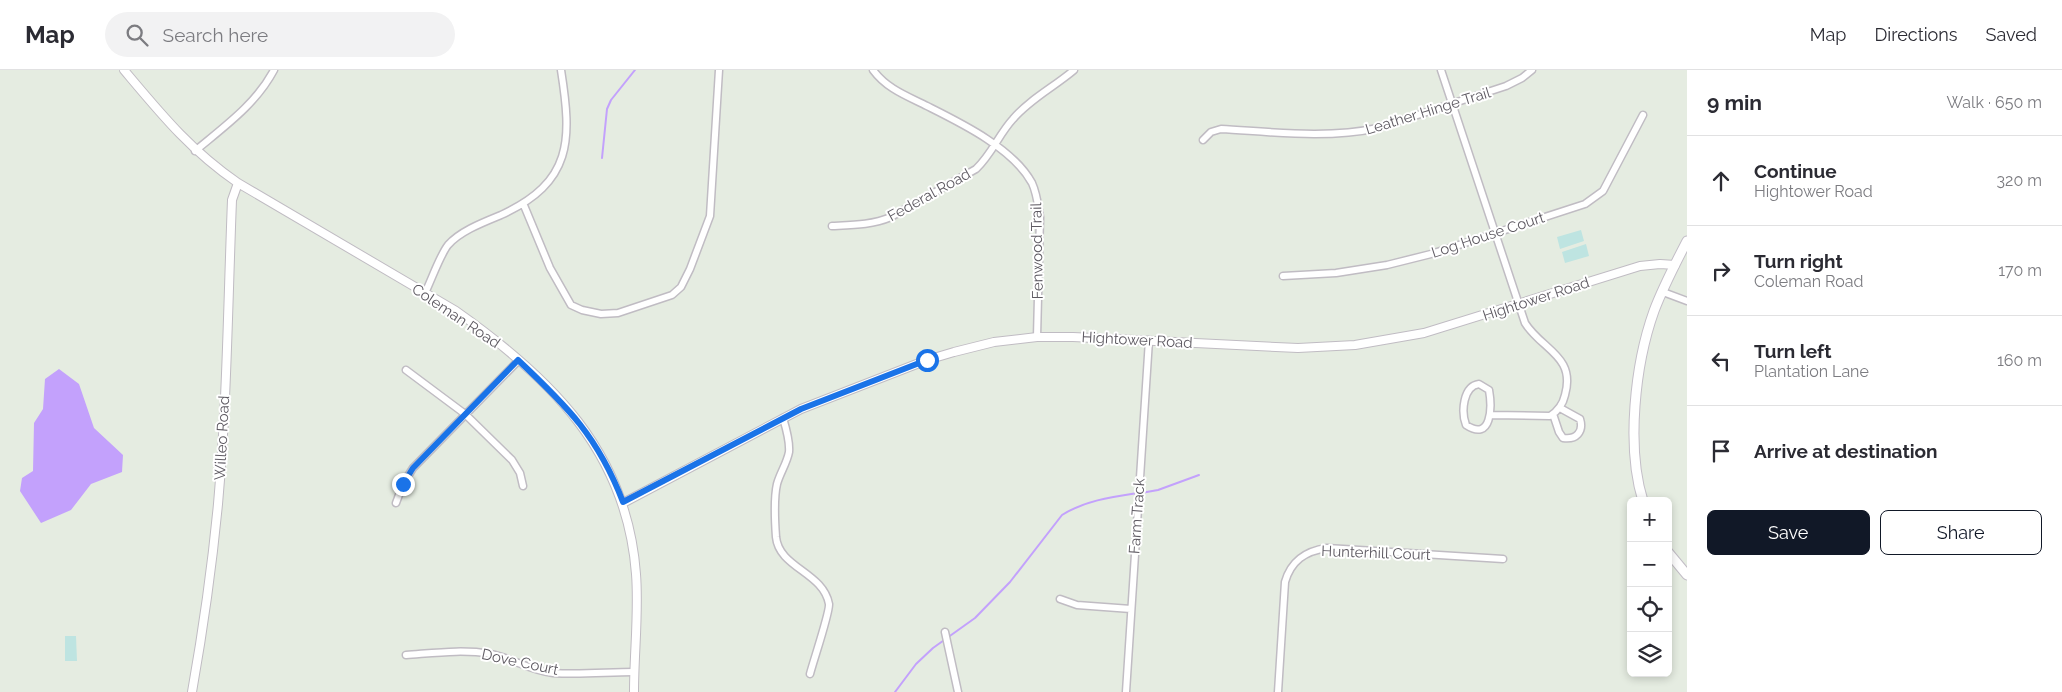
<!DOCTYPE html>
<html lang="en">
<head>
<meta charset="utf-8">
<style>
	:root { --surface:#fff; --page:#f2f2f3; --text:#2b2b33; --muted:#7c7c81; --line:#e1e1e2; --accent:#111827 }
	body { margin:0; font-family:Raleway,sans-serif; background:var(--page); color:var(--text) }
	.controls { position:absolute; right:15px; bottom:15px; display:grid; overflow:hidden; border-radius:8px; box-shadow:0 2px 8px #0003 }
	.controls button { width:45px; height:45px; display:grid; place-items:center; padding:0; border:0; border-bottom:1px solid var(--line); background:var(--surface); color:var(--text); font:25px sans-serif }
	.stop { position:absolute; width:15px; height:15px; margin:-11px; border:4px solid #1a73e8; border-radius:50%; background:#fff }
	.stop.end { background:#1a73e8; border-color:#fff; box-shadow:0 1px 5px #0008 }
	.list { margin:0; padding:0; list-style:none }
	h2 { display:flex; justify-content:space-between; align-items:center; height:65px; margin:0; padding:0 20px; font-size:21px }
	h2 small { font-size:16px; font-weight:400; color:var(--muted) }
	.list li { display:grid; grid-template-columns:32px 1fr auto; gap:15px; align-items:center; box-sizing:border-box; height:90px; padding:0 20px; border-top:1px solid var(--line) }
	.list b { display:block; font-size:19px; white-space:nowrap }
	.list p { margin:0; font-size:16px; white-space:nowrap; color:var(--muted) }
	.list em { font-size:16px; font-style:normal; color:var(--muted) }
	.actions { display:flex; gap:10px; padding:15px 20px }
	.actions a { flex:1; padding:11px 0; border:1px solid var(--accent); border-radius:8px; text-align:center; font-size:18px; color:var(--accent) }
	.actions .main { background:var(--accent); color:#fff }
	.icon { flex:none; width:28px; height:28px; fill:none; stroke:currentColor; stroke-width:2; stroke-linecap:round; stroke-linejoin:round }
	.map { position:relative; flex:none; width:1687px; height:622px; overflow:hidden }
	header { display:flex; align-items:center; gap:30px; box-sizing:border-box; height:70px; padding:0 25px; background:var(--surface); border-bottom:1px solid var(--line) }
	header strong { font-size:24px }
	nav { display:flex; gap:28px; margin-inline-start:auto; font-size:18px }
	.search { width:350px; height:45px; background:var(--page); display:flex; align-items:center; gap:12px; box-sizing:border-box; padding:0 18px; border-radius:28px; color:var(--muted); font-size:19px }
	main { display:flex }
	aside { flex:1; background:var(--surface) }
	.map>svg:first-child { display:block }
</style>
</head>
<body>
<header>
<strong>Map</strong>
<div class="search"><svg class="icon" aria-label="search" viewBox="0 0 24 24"><circle cx="10" cy="10" r="6"/><path d="M15 15l6 6"/></svg>Search here</div>
<nav><a>Map</a><a>Directions</a><a>Saved</a></nav>
</header>
<main>
<div class="map">
<svg width="1687" height="622" viewBox="0 0 1687 622">
	<rect width="100%" height="100%" fill="#e5ece1"/>
	<!-- green -->
	<path fill="#bee4e1" d="M1581 160 1584 171 1560 179 1557 167Z
		M1586 174 1589 186 1565 193 1562 182Z
		M65 566H76L77 591H65Z"/>
	<!-- water -->
	<path fill="#c3a1fc" d="M59 299 79 314 94 358 123 385 122 402 91 414 71 440 41 453 20 421 22 408 33 401 34 353 43 339 45 309Z"/>
	<g fill="none" stroke-linecap="round" stroke-linejoin="round">
		<!-- stream -->
		<path stroke="#c3a1fc" stroke-width="2" d="M602 88 607 39 611 30 635 0
			M1141 423 1158 420 1199 405
			M895 622 916 594 933 578 975 548 1010 512 1062 445C1084 431 1111 427 1137 423"/>
		<!-- minor casing -->
		<g stroke="#c0bcc3" stroke-width="9">
			<path id="minor" d="M873 0C887 19 907 26 927 36 961 53 1013 78 1032 113 1037 124 1038 135 1040 147L1037 267
				M1441 0 1525 253C1542 280 1576 286 1565 325 1563 334 1558 341 1550 346L1490 345
				M1203 70 1211 62 1221 59C1273 62 1327 69 1378 58L1506 16 1522 8 1532 0
				M195 81C225 56 256 34 274 0
				M523 133 550 198 571 235 582 240 601 244 618 243 672 225 681 217 690 199 710 146 719 0
				M832 156C853 155 872 155 891 147L976 99C992 84 999 64 1013 49 1030 29 1054 17 1074 0
				M1283 206 1336 203 1387 195 1431 184 1585 134 1603 121 1643 45
				M1663 222 1687 231
				M425 223C431 211 440 185 448 175 460 161 484 152 501 145 573 112 572 70 561 0
				M406 300 465 344 512 390 520 403 523 416
				M1479 314 1489 320C1492 337 1492 372 1466 355 1461 342 1463 316 1479 314Z
				M1553 344 1559 362 1563 368C1576 370 1584 362 1580 349L1560 338
				M783 348C786 358 790 371 789 382 787 393 780 403 777 414 774 427 775 453 776 467 779 498 823 502 829 534 830 542 813 592 810 604
				M396 433 403 414 413 398 519 290
				M1060 529 1077 535 1131 539
				M945 562 958 622
				M406 585C434 583 463 579 490 584 512 588 531 601 553 603 580 605 608 602 634 602
				M1126 622 1149 270
				M1278 622 1285 512C1291 491 1305 481 1327 478L1503 489"/>
		</g>
		<!-- tertiary casing -->
		<g stroke="#c0bcc3" stroke-width="10">
			<path id="tertiary" d="M124 0C161 44 190 80 238 113L456 241C551 308 627 382 636 504 639 542 634 583 634 622
				M623 433 801 339 927 290 954 282 994 272 1037 267H1073L1298 278 1355 275 1424 263 1640 196 1660 194 1675 195
				M192 622C203 560 212 497 218 434 227 333 228 231 232 130L238 113"/>
		</g>
		<!-- secondary casing -->
		<g stroke="#c3bec7" stroke-width="11">
			<path id="secondary" d="M1643 431C1626 377 1635 294 1654 241 1663 217 1675 194 1687 171
				M1668 482 1687 505"/>
		</g>
		<!-- minor -->
		<use href="#minor" stroke="#fff" stroke-width="6"/>
		<!-- tertiary -->
		<use href="#tertiary" stroke="#fff" stroke-width="8"/>
		<!-- secondary -->
		<use href="#secondary" stroke="#fff" stroke-width="9"/>
	</g>
	<g fill="none" stroke-linecap="round" stroke-linejoin="round">
		<!-- route -->
		<path stroke="#1a73e8" stroke-width="6" d="M403 414 413 398 518 290C568 337 598 367 623 432L801 339 927 290"/>
	</g>
	<g text-anchor="middle" dominant-baseline="central" stroke-width="4" stroke-linejoin="round" paint-order="stroke">
		<!-- street labels -->
		<g font-size="15" fill="#5e5a62" stroke="#fff">
			<text transform="translate(1428 41) rotate(-17)">Leather Hinge Trail</text>
			<text transform="translate(929 125) rotate(-29)">Federal Road</text>
			<text transform="translate(1488 165) rotate(-18)">Log House Court</text>
			<text transform="translate(1037 181) rotate(-91)">Fenwood Trail</text>
			<text transform="translate(1536 229) rotate(-18)">Hightower Road</text>
			<text transform="translate(456 246) rotate(34)">Coleman Road</text>
			<text transform="translate(1137 270) rotate(3)">Hightower Road</text>
			<text transform="translate(222 368) rotate(-87)">Willeo Road</text>
			<text transform="translate(1137 446) rotate(-86)">Farm Track</text>
			<text transform="translate(1376 483) rotate(2)">Hunterhill Court</text>
			<text transform="translate(520 592) rotate(12)">Dove Court</text>
		</g>
	</g>
</svg>
<div class="controls">
<button>+</button>
<button>−</button>
<button><svg class="icon" aria-label="locate" viewBox="0 0 24 24"><circle cx="12" cy="12" r="6"/><path d="M12 2v4M12 18v4M2 12h4M18 12h4"/></svg></button>
<button><svg class="icon" aria-label="layers" viewBox="0 0 24 24"><path d="M12 4l9 5-9 5-9-5zM3 14l9 5 9-5"/></svg></button>
</div>
<div class="stop" style="left:927px;top:290px"></div>
<div class="stop end" style="left:403px;top:414px"></div>
</div>
<aside>
<h2>9 min<small>Walk · 650 m</small></h2>
<ul class="list">
<li><svg class="icon" aria-label="ahead" viewBox="0 0 24 24"><path d="M12 20V5M6 11l6-6 6 6"/></svg><div><b>Continue</b><p>Hightower Road</p></div><em>320 m</em></li>
<li><svg class="icon" aria-label="right" viewBox="0 0 24 24"><path d="M7 20v-9h11M14 6l5 5-5 5"/></svg><div><b>Turn right</b><p>Coleman Road</p></div><em>170 m</em></li>
<li><svg class="icon" aria-label="left" viewBox="0 0 24 24"><path d="M17 20v-9H6M10 6l-5 5 5 5"/></svg><div><b>Turn left</b><p>Plantation Lane</p></div><em>160 m</em></li>
<li><svg class="icon" aria-label="arrive" viewBox="0 0 24 24"><path d="M6 21V4h12l-3 4 3 4H6"/></svg><div><b>Arrive at destination</b></div></li>
</ul>
<div class="actions"><a class="main">Save</a><a>Share</a></div>
</aside>
</main>
</body>
</html>
